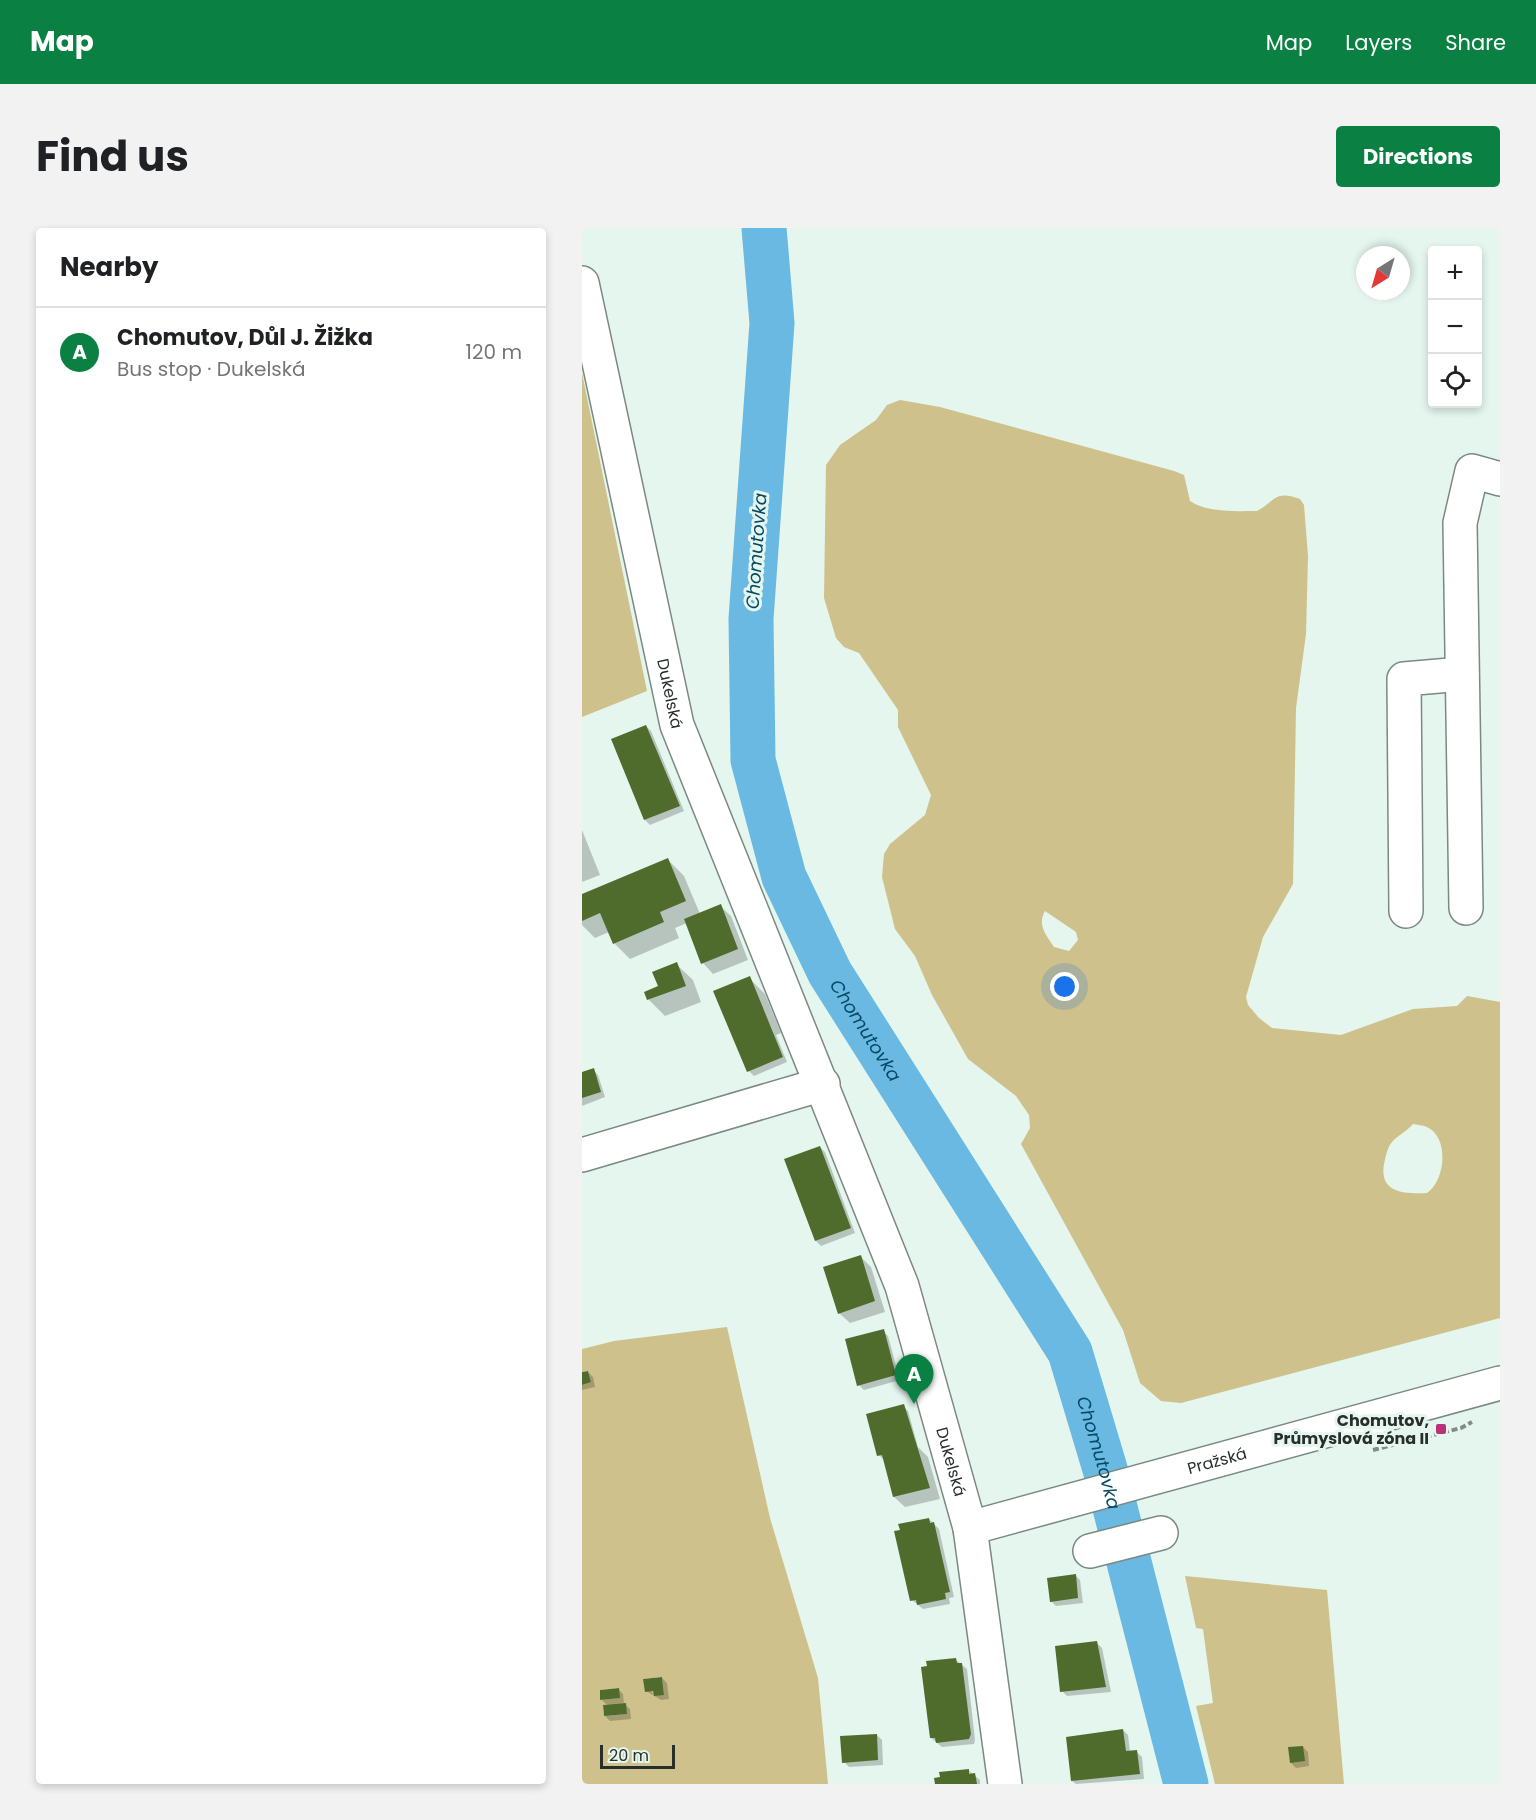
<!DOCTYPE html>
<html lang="en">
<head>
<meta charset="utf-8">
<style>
	:root { --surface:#fff; --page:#f2f2f2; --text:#202124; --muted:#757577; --line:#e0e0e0; --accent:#0b8043 }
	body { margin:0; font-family:Poppins,sans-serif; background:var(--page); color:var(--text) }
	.controls { position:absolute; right:18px; top:18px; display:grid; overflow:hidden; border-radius:6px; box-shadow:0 3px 9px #0003 }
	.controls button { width:54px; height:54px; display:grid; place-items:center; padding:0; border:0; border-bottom:2px solid var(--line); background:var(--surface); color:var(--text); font:30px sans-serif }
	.compass { position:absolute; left:774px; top:18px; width:54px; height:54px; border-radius:50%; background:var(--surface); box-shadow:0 3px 9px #0003; rotate:217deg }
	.scale { position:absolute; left:18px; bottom:15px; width:75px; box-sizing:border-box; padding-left:6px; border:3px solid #282e2b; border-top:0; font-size:16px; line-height:21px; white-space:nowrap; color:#282e2b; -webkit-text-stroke:4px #e4f6ed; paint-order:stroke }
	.you { position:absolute; left:483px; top:759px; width:21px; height:21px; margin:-15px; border:4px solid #fff; border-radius:50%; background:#1a73e8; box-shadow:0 0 0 9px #1a73e833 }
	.badge { display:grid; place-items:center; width:39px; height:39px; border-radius:50%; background:var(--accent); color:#fff; font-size:20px; font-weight:700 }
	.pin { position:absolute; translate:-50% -50px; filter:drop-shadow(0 2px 3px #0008) }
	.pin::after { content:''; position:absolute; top:32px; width:21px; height:18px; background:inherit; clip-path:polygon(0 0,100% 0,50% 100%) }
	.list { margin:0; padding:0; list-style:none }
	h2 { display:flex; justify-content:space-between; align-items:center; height:78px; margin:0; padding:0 24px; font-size:26px }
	h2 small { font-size:20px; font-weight:400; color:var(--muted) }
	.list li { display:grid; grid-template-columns:39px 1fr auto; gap:18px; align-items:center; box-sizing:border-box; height:90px; padding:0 24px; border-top:2px solid var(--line) }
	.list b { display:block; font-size:22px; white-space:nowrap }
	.list p { margin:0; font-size:20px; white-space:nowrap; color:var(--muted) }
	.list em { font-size:20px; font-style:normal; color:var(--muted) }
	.icon { flex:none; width:33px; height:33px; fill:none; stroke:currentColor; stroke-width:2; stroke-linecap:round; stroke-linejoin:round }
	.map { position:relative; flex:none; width:918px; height:1556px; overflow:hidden; border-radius:6px }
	header { display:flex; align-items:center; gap:36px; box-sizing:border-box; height:84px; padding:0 30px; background:var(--accent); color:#fff }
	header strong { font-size:28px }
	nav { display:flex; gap:33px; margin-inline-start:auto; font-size:21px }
	.intro { display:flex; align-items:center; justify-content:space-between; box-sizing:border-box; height:144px; padding:0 36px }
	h1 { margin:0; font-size:42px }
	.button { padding:15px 27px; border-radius:6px; background:var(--accent); color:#fff; font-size:21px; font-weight:700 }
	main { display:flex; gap:36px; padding:0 36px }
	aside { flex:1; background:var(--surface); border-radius:6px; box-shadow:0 3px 9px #0003 }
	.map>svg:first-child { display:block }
</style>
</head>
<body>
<header>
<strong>Map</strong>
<nav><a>Map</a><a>Layers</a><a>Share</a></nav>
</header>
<div class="intro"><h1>Find us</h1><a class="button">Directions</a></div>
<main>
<aside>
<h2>Nearby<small></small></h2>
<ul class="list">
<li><span class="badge">A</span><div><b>Chomutov, Důl J. Žižka</b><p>Bus stop · Dukelská</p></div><em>120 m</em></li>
</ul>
</aside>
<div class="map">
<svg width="918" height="1556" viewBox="0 0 918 1556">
	<rect width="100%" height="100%" fill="#e4f6ed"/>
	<!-- green -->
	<path fill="#cec18b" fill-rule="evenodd" d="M0 145 65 463 0 489Z
		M318 172 358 179 592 243 602 247 608 273C626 285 654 283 675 283 693 274 692 261 718 271L722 277 726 328 724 406 714 480 711 656 681 709 664 769 666 777 677 790 690 800 759 807 831 781 875 778 885 768 918 774V1090L599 1175 579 1173 558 1155 541 1102 439 916 448 900 447 887 434 868 386 831 350 767 333 728 313 701 300 649 302 626 308 616 343 587 349 567 316 499V482L277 425 262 419 254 410 242 370 244 237 258 217 294 192 305 177ZM463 683 494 704 496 712 487 723 472 719C464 707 455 697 463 683ZM831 896C835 897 841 897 845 899 868 910 863 953 845 965 822 966 797 965 802 936 804 928 805 920 810 914 815 908 825 903 831 896Z
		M145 1099 188 1290 236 1450 246 1556H0V1157L9 1154 6 1143 0 1144V1121L32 1113ZM80 1449 82 1466 72 1467 61 1451ZM36 1460 37 1470 18 1472V1462ZM43 1475 45 1486 22 1488 21 1477Z
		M603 1348 745 1362 762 1556H633L614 1478 631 1475 621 1401 614 1400Z"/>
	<!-- shadow -->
	<path fill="#0003" d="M64 498 69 503 102 583 68 597 63 592 31 512Z
		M0 602 18 647 0 654Z
		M86 632 102 648 118 686 138 678 149 688 166 732 131 746 121 735 105 695 93 700 97 710 48 731 32 715 27 704 13 710 0 697V668Z
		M94 736 111 752 119 774 83 788 67 772 64 765 78 759Z
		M167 750 183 766 199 805 194 807 205 834 172 848 167 843 133 764Z
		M11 842 16 847 23 869 0 878V845Z
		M238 919 243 924 273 1005 239 1018 234 1013 204 932Z
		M278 1028 289 1039 303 1084 268 1095 257 1085Z
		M301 1103 306 1108 318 1152 282 1162 277 1157Z
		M6 1144 11 1149 13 1159 0 1162V1146Z
		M321 1178 326 1183 336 1219 346 1229 358 1271 323 1279 312 1269 302 1232 297 1227Z
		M347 1291 357 1301 372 1369 367 1370 368 1376 341 1381 330 1372 319 1303Z
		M493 1347 498 1352 501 1375 474 1378 469 1373Z
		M515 1415 520 1420 529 1464 485 1468 480 1463Z
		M373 1431 385 1441 393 1512 392 1516 360 1519 349 1510Z
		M80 1450 85 1455 87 1471 79 1472 64 1463Z
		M36 1461 41 1466 42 1476 48 1481 49 1491 28 1493 23 1488 26 1478 20 1472Z
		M541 1502 546 1507 548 1524H555L560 1529 562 1551 494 1556 490 1553Z
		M295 1507 300 1512 301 1537 267 1539 262 1534Z
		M721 1519 726 1524 727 1538 714 1540 709 1535Z
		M386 1542 398 1552V1556H354Z"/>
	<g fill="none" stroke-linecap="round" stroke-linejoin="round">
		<!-- river -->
		<path stroke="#69b9e2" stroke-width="45" id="s1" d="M182 0 190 95 169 391 171 532 202 649 248 745 488 1124 523 1241 604 1556"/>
	</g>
	<!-- building -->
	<path fill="#4f6c2c" d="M64 497 98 578 62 592 29 511Z
		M86 630 104 673 78 684 82 694 31 716 18 685 0 693V666Z
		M139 676 156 721 119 736 102 691Z
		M95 734 104 758 65 772 62 764 76 758 70 744Z
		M168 748 201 829 165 844 131 763Z
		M12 840 19 864 0 870V844Z
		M238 918 269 1000 233 1013 202 931Z
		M279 1027 293 1073 256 1086 241 1039Z
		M302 1101 314 1147 275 1158 263 1111Z
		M6 1143 9 1154 0 1157V1144Z
		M322 1176 348 1260 311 1269 300 1227 295 1228 284 1186Z
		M347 1290 348 1295 352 1294 368 1364 363 1365 364 1371 335 1377 334 1372 328 1373 312 1303 318 1302 316 1296Z
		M494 1346 496 1370 468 1374 465 1350Z
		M515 1413 524 1459 478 1464 473 1418Z
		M374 1430 375 1435H380L389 1506 387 1511 354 1515 353 1510H348L339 1439 345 1438 344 1433Z
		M80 1449 82 1467 72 1468 71 1463 63 1464 61 1451Z
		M37 1460 38 1470 18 1472V1462Z
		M44 1475 45 1486 22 1488 21 1477Z
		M541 1501 544 1523 555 1522 558 1546 489 1553 484 1509Z
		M295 1506 296 1532 260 1535 258 1508Z
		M721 1518 723 1533 708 1535 706 1519Z
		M387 1541V1546L393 1545 395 1556H353L352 1550 358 1549 357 1544Z"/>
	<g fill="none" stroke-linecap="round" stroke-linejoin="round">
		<!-- minor casing -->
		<g stroke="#7a8a82" stroke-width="36">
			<g id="minor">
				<path id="s2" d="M0 55 95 497 320 1058 388 1300 423 1556"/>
				<path d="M884 680 878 295 890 243 918 251"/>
				<path d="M824 683 822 451 880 446"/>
				<path d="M0 927 241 856"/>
				<path id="s3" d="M388 1300 918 1155"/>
				<path d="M508 1323 579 1305"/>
			</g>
		</g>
		<!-- path -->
		<path stroke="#808c86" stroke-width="4" stroke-dasharray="6 3" stroke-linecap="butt" d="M791 1222 879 1200 890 1194"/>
		<!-- minor -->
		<use href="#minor" stroke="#fff" stroke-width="33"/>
	</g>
	<!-- markers -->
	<rect fill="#b83379" stroke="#e4f6ed" stroke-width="2" x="853" y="1195" width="12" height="12" rx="3"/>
	<g text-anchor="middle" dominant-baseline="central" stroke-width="6" stroke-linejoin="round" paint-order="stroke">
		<!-- street labels -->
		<g font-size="16" fill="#282e2b" stroke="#e4f6ed">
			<text stroke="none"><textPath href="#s2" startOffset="420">Dukelská</textPath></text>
			<text stroke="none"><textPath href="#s3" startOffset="256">Pražská</textPath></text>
			<text stroke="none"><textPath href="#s2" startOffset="1239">Dukelská</textPath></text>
		</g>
		<!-- poi labels -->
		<g font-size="16" font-weight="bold" fill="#282e2b" stroke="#e4f6ed" text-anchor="end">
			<text x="847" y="1192">Chomutov,<tspan x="847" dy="18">Průmyslová zóna II</tspan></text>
		</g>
		<!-- water labels -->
		<g font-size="18" font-style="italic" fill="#054a66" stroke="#e4f6ed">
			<text transform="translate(174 323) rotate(-86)">Chomutovka</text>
			<text stroke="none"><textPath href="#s1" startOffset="828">Chomutovka</textPath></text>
			<text stroke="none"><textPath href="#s1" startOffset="1314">Chomutovka</textPath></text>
		</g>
	</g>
</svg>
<div class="controls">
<button>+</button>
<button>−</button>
<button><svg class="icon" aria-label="locate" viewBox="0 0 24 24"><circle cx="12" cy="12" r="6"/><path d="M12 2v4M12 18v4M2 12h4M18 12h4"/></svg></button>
</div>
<svg class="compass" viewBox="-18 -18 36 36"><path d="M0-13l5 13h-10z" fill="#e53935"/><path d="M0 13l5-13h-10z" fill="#757577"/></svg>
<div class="scale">20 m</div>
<div class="you"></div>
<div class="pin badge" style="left:332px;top:1176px">A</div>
</div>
</main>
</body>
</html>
